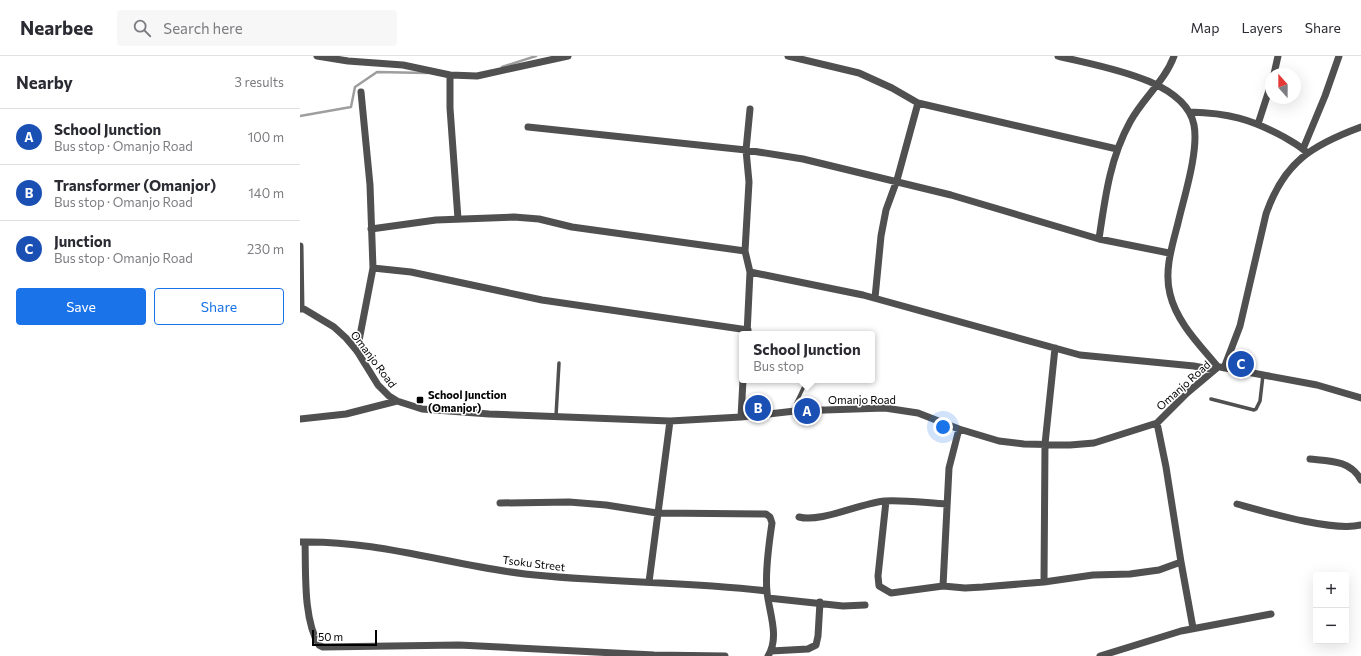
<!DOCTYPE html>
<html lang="en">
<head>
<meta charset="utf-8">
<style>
	:root { --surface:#fff; --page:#f7f7f7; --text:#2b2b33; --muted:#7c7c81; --line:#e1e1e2; --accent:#1a73e8 }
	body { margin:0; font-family:Commissioner,sans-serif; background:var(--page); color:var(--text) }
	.controls { position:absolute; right:12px; bottom:12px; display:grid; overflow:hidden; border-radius:4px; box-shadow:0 4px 16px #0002 }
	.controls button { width:36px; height:36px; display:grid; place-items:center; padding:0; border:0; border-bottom:1px solid var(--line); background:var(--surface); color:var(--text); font:20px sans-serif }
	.compass { position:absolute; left:965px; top:12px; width:36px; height:36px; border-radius:50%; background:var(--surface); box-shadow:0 4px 16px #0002; rotate:339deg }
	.scale { position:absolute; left:12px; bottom:10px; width:65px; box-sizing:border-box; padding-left:4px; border:2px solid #000; border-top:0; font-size:11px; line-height:14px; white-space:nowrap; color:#000; -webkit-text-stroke:3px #fff; paint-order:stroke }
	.you { position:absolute; left:643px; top:371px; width:14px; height:14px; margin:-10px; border:3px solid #fff; border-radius:50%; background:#1a73e8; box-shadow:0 0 0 6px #1a73e833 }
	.badge { display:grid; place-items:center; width:26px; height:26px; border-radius:50%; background:var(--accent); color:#fff; font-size:13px; font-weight:700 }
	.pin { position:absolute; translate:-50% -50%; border:2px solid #fff; box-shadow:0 1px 4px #0006 }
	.popup { position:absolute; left:439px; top:275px; width:136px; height:52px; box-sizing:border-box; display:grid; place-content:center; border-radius:4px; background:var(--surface); filter:drop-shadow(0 1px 3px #0005); font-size:13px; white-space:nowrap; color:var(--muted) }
	.popup b { font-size:15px; color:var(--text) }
	.popup::after { content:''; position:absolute; left:50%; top:100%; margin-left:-8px; border:8px solid transparent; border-top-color:var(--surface) }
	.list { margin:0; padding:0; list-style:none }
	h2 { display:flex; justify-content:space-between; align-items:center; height:52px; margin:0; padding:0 16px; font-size:17px }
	h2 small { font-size:13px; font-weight:400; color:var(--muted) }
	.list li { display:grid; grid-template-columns:26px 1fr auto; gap:12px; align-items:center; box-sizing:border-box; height:56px; padding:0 16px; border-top:1px solid var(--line) }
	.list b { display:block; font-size:15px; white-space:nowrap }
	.list p { margin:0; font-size:13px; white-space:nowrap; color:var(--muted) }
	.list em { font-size:13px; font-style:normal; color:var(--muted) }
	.actions { display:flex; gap:8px; padding:12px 16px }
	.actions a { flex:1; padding:9px 0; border:1px solid var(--accent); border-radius:4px; text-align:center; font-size:14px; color:var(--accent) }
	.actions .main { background:var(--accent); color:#fff }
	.icon { flex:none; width:22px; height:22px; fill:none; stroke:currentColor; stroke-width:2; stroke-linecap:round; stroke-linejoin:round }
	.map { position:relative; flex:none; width:1061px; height:600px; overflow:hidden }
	header { display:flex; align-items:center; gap:24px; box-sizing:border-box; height:56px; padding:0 20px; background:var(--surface); border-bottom:1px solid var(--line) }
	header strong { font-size:19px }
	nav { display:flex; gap:22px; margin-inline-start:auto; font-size:14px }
	.search { width:280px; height:36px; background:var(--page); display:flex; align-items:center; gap:10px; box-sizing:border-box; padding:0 14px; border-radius:4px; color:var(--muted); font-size:15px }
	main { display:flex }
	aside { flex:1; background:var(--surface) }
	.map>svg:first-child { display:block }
</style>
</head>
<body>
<header>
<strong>Nearbee</strong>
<div class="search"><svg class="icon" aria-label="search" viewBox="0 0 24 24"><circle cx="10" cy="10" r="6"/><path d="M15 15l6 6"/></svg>Search here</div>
<nav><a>Map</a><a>Layers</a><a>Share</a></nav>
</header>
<main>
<aside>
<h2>Nearby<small>3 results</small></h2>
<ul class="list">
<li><span class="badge" style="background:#1a4fb4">A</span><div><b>School Junction</b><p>Bus stop · Omanjo Road</p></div><em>100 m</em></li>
<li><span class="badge" style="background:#1a4fb4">B</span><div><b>Transformer (Omanjor)</b><p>Bus stop · Omanjo Road</p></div><em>140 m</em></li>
<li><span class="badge" style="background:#1a4fb4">C</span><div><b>Junction</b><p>Bus stop · Omanjo Road</p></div><em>230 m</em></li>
</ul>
<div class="actions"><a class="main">Save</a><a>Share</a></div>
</aside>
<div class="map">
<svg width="1061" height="600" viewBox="0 0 1061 600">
	<rect width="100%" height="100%" fill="#fff"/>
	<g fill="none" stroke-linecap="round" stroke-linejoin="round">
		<!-- stream -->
		<path stroke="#9e9e9e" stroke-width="2.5" d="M202 11 236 0
			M0 60 51 51 55 31 77 16 127 17"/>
		<!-- service -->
		<path stroke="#505050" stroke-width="3.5" d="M911 343 954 354 956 353 960 345 963 319
			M495 355 496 347 507 324
			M256 360 259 307"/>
		<!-- minor -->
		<path stroke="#505050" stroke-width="7" d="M17 0 48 5 103 9 150 19 177 20 268 0
			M488 0 559 17 592 32 618 47 817 93
			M758 0C796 10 885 22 894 69 899 95 884 141 878 167 872 190 864 215 870 238 877 267 900 289 918 311
			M974 18 978 0
			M150 19V52L158 163
			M890 56C928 57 951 63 984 81 992 86 1001 90 1007 97
			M958 68 971 28
			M228 71 446 94 503 103 651 139 799 183 869 197
			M1003 93 1025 40 1039 0
			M71 173 136 164 214 161 239 163 272 171 445 195
			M799 183C805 142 810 102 830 66 843 42 865 25 874 0
			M0 190 1 253
			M73 212 111 216 242 244 448 274
			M450 216 563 239 780 299 894 310 914 314
			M575 242 581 180 586 154 597 124 618 47
			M0 253H4L34 271 46 282 57 295 78 329 89 340 97 345 122 353 189 358 370 365 441 361 495 355 585 352 618 357 659 373 699 385 724 388 770 389 794 387 857 367 887 337 918 311
			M447 278 450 216 445 195 449 126 446 94 450 53
			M57 295 73 212 70 129 61 36
			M920 311 1017 329 1061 342
			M924 312 940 270 966 158C984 106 1012 89 1061 71
			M441 361 443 324
			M0 363 46 358 97 345
			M857 367 866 411 881 506 893 572
			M1010 403C1030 405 1050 404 1061 424
			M586 445 578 520 579 530 591 537 643 530 665 532 683 531 744 526 793 519 830 518 859 514 881 506
			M200 447 269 446 306 449 357 457 466 458 470 461 472 467C469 487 465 517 467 536 469 556 480 581 468 600
			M937 448C966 456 1033 476 1061 469
			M499 461C521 467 560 447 585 445 605 444 627 447 647 448
			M0 486C76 484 150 509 225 518 305 527 387 525 467 535
			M5 486C6 516 3 563 19 589L23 591 159 589 354 599 425 600
			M349 526 370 365
			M744 526 745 388 755 292
			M643 530 649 412 659 373
			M468 542 543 550 565 549
			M471 595 508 593 516 589 518 580 520 546
			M800 600 881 575 971 558"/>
	</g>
	<!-- markers -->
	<rect fill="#000" stroke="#fff" stroke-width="1.5" x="116" y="340" width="8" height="8" rx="2"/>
	<g text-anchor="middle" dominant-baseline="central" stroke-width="3" stroke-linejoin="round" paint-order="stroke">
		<!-- street labels -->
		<g font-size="11" fill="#000" stroke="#fff">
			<text transform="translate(74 303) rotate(53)">Omanjo Road</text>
			<text transform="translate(883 329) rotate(-42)">Omanjo Road</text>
			<text x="562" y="343">Omanjo Road</text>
			<text transform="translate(234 507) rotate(7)">Tsoku Street</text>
		</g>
		<!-- poi labels -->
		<g font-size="11" font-weight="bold" fill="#000" stroke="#fff" text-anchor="start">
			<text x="128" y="338">School Junction<tspan x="128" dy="13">(Omanjor)</tspan></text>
		</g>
	</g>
</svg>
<div class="controls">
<button>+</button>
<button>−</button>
</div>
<svg class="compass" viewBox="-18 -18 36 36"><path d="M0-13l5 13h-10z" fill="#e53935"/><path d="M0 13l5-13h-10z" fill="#7c7c81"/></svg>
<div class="scale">50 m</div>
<div class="you"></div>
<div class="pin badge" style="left:507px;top:355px;background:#1a4fb4">A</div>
<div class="popup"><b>School Junction</b>Bus stop</div>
<div class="pin badge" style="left:458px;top:352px;background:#1a4fb4">B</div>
<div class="pin badge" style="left:941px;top:308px;background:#1a4fb4">C</div>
</div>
</main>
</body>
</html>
